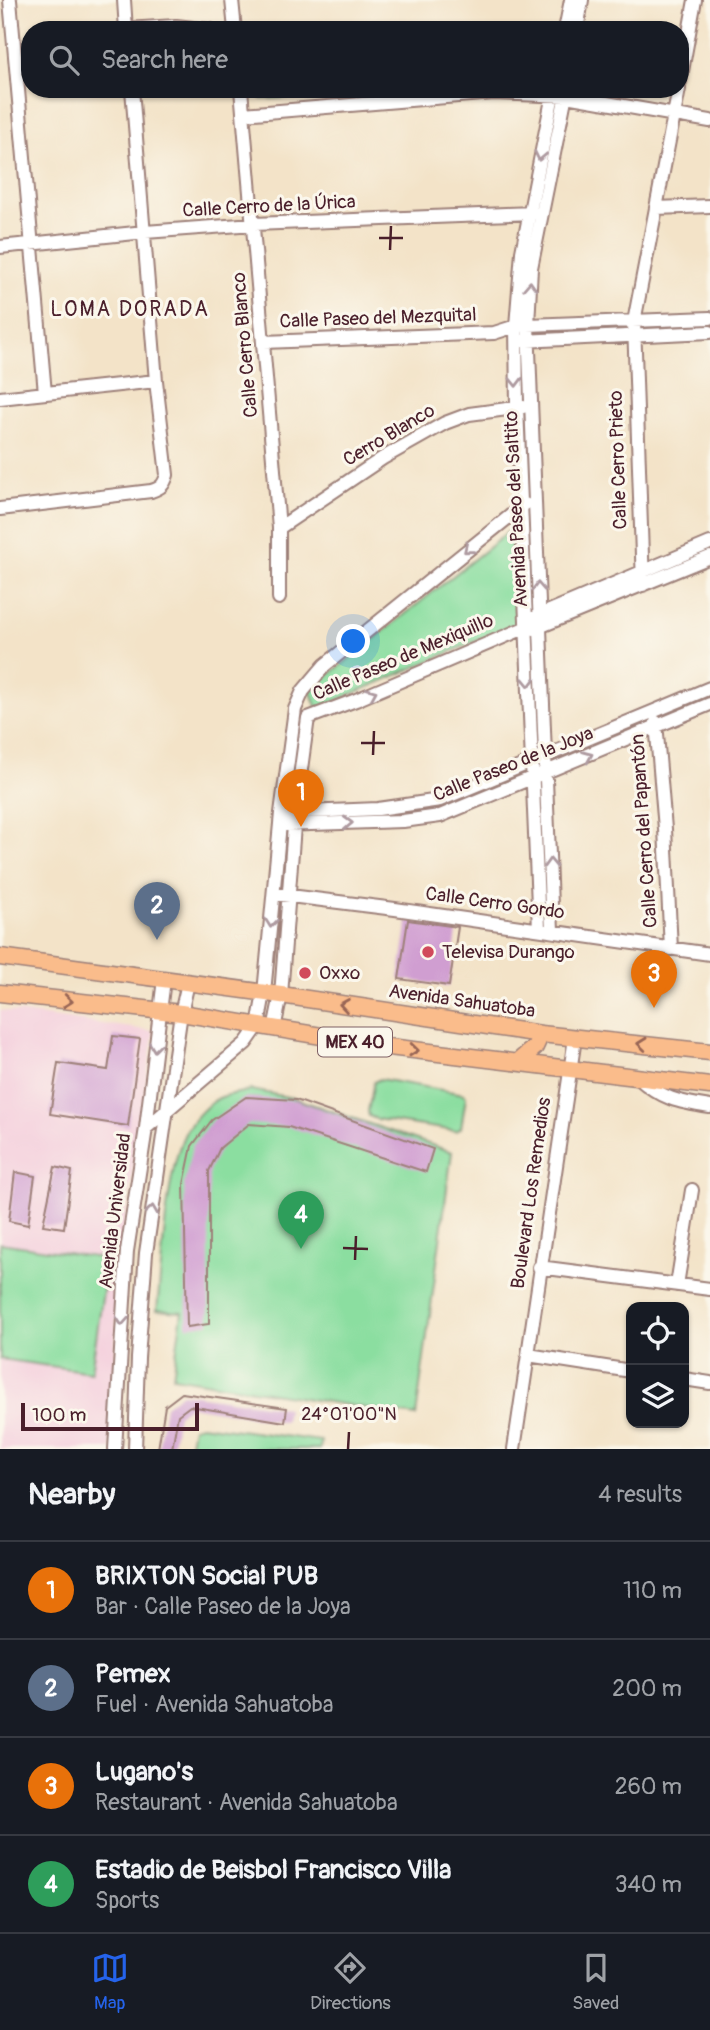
<!DOCTYPE html>
<html lang="en">
<head>
<meta charset="utf-8">
<style>
	:root { --surface:#171b24; --page:#20242c; --text:#f1f3f6; --muted:#9ea1a6; --line:#363941; --accent:#2563eb }
	body { margin:0; font-family:Pangolin,sans-serif; background:var(--page); color:var(--text) }
	.controls { position:absolute; right:21px; bottom:21px; display:grid; overflow:hidden; border-radius:14px; box-shadow:0 2px 5px #0004 }
	.controls button { width:63px; height:63px; display:grid; place-items:center; padding:0; border:0; border-bottom:2px solid var(--line); background:var(--surface); color:var(--text); font:35px sans-serif }
	.scale { position:absolute; left:21px; bottom:18px; width:178px; box-sizing:border-box; padding-left:7px; border:4px solid #4a1f2b; border-top:0; font-size:19px; line-height:24px; white-space:nowrap; color:#4a1f2b; -webkit-text-stroke:5px #fbf7ec; paint-order:stroke }
	.you { position:absolute; left:354px; top:642px; width:24px; height:24px; margin:-18px; border:5px solid #fff; border-radius:50%; background:#1a73e8; box-shadow:0 0 0 10px #1a73e833 }
	.badge { display:grid; place-items:center; width:46px; height:46px; border-radius:50%; background:var(--accent); color:#fff; font-size:23px; font-weight:700 }
	.pin { position:absolute; translate:-50% -58px; filter:drop-shadow(0 2px 4px #0008) }
	.pin::after { content:''; position:absolute; top:37px; width:24px; height:21px; background:inherit; clip-path:polygon(0 0,100% 0,50% 100%) }
	.list { margin:0; padding:0; list-style:none }
	h2 { display:flex; justify-content:space-between; align-items:center; height:91px; margin:0; padding:0 28px; font-size:30px }
	h2 small { font-size:23px; font-weight:400; color:var(--muted) }
	.list li { display:grid; grid-template-columns:46px 1fr auto; gap:21px; align-items:center; box-sizing:border-box; height:98px; padding:0 28px; border-top:2px solid var(--line) }
	.list b { display:block; font-size:26px; white-space:nowrap }
	.list p { margin:0; font-size:23px; white-space:nowrap; color:var(--muted) }
	.list em { font-size:23px; font-style:normal; color:var(--muted) }
	.icon { flex:none; width:38px; height:38px; fill:none; stroke:currentColor; stroke-width:2; stroke-linecap:round; stroke-linejoin:round }
	.map { position:relative; flex:none; width:710px; height:1449px; overflow:hidden }
	.search { position:absolute; background:var(--surface); box-shadow:0 2px 5px #0004; left:21px; right:21px; top:21px; height:77px; display:flex; align-items:center; gap:18px; box-sizing:border-box; padding:0 24px; border-radius:28px; color:var(--muted); font-size:26px }
	.sheet { height:483px; background:var(--surface) }
	nav { display:flex; justify-content:space-around; align-items:center; box-sizing:border-box; height:98px; border-top:2px solid var(--line); background:var(--surface); font-size:19px; color:var(--muted) }
	nav a { display:grid; justify-items:center; gap:4px }
	nav .on { color:var(--accent) }
	.map>svg:first-child { display:block }
</style>
</head>
<body>
<div class="map">
<svg width="710" height="1449" viewBox="0 0 710 1449">
	<rect width="100%" height="100%" fill="#fbf7ec"/>
	<filter id="ink" filterUnits="userSpaceOnUse"><feTurbulence type="fractalNoise" baseFrequency=".0143" numOctaves="2"/><feDisplacementMap in="SourceGraphic" scale="14" xChannelSelector="R" yChannelSelector="G"/><feConvolveMatrix kernelMatrix="1 2 1 2 8 2 1 2 1" color-interpolation-filters="sRGB"/></filter>
	<filter id="wash" filterUnits="userSpaceOnUse"><feTurbulence type="fractalNoise" baseFrequency=".00686" numOctaves="4" result="noise"/><feDisplacementMap in="SourceGraphic" scale="28" xChannelSelector="R" yChannelSelector="G"/><feGaussianBlur stdDeviation="1.57" result="paint"/><feColorMatrix in="noise" values="0 0 0 0 0 0 0 0 0 0 0 0 0 0 0 0 0 1.4 0 .05"/><feComposite in="paint" operator="in"/></filter>
	<g filter="url(#wash)">
		<rect width="100%" height="100%" fill="#f3e3c8"/>
		<!-- built -->
		<path fill="#f4cfdd" d="M0 1010 154 1031 119 1263 111 1449H0Z"/>
		<!-- green -->
		<path fill="#8bdea0" stroke="#6a7e66" stroke-width="2" d="M260 89H450L460 91 261 99Z
			M518 524 523 621 317 709 310 690Z
			M380 1079 464 1094 466 1097 461 1128 456 1131 376 1119 369 1116 368 1111 374 1082Z
			M251 1090 293 1098 452 1152 416 1416 173 1377 182 1312 157 1310C162 1267 166 1163 188 1128 195 1117 208 1104 219 1098 229 1094 241 1093 251 1090Z
			M0 1243 108 1259 91 1372 0 1359Z
			M201 1425 321 1441 320 1449H189L193 1427Z"/>
		<g id="blocks">
			<!-- building -->
			<path fill="#d09ed1" d="M408 920 458 927 449 986 399 979Z
				M113 1036 140 1039 128 1126 50 1114 58 1063 108 1070Z
				M246 1097 296 1100 433 1149 426 1172 289 1127 249 1124 220 1148 209 1171V1324L187 1327 184 1184 192 1146 212 1120Z
				M55 1167 72 1171 64 1228 43 1225Z
				M15 1172 35 1176 28 1225 9 1221Z
				M182 1393 287 1408 285 1422 190 1406 178 1415 172 1449H158L165 1406Z"/>
		</g>
	</g>
	<g filter="url(#ink)">
		<use href="#blocks" fill-opacity="0" stroke="#9e817a" stroke-width="2"/>
		<g fill="none" stroke-linecap="round" stroke-linejoin="round">
			<!-- minor casing -->
			<g stroke="#9e817a" stroke-width="16">
				<path id="minor" d="M10 0 45 393
					M124 0 126 30
					M232 0 235 30
					M126 29 176 26 211 30
					M565 30 571 0
					M577 30 582 0
					M680 82 695 0
					M241 89 279 528V598
					M243 114 494 93 566 96 710 121
					M656 208 710 206
					M0 247 145 232 254 224 534 213
					M522 341 710 332
					M264 342 494 333 516 326 528 325 710 318
					M0 398 156 381
					M0 509 151 491C161 488 164 485 167 475L156 381 132 89
					M279 528 383 458 445 423 469 414 523 407
					M643 585 634 322 679 89
					M533 618 710 543
					M534 629 710 557
					M308 718 356 700 527 627
					M656 722 665 829 671 949
					M281 813 378 809 440 800 710 688
					M280 825 403 821 440 816 710 704
					M274 894 395 909 710 954
					M539 929 517 407 516 326 522 252 554 89
					M552 931 528 325 531 268 567 89
					M274 1029 281 995 295 813 308 718
					M637 1077C662 1099 678 1102 710 1107
					M146 1128 246 1043 258 1026 264 993 281 813 295 709 303 691 325 665 525 504
					M539 1267 710 1289
					M677 1285 692 1190
					M528 1355 631 1371
					M684 1379 710 1383
					M115 1449 127 1251 146 1128 164 979
					M135 1449 138 1358 146 1253 181 1013 188 983
					M514 1449 575 1038"/>
			</g>
			<!-- major casing -->
			<g stroke="#9e817a" stroke-width="19">
				<path id="major" d="M0 957 281 995 541 1034 710 1052
					M0 993 181 1013 389 1047 710 1086
					M519 1061 535 1047 541 1034"/>
			</g>
			<!-- minor -->
			<use href="#minor" stroke="#fff" stroke-width="12"/>
			<!-- major -->
			<use href="#major" stroke="#fabc8b" stroke-width="16"/>
		</g>
		<!-- one-way arrows -->
		<defs><path id="oneway-chevron" d="M-2-3.5L2.5 0L-2 3.5" fill="none" stroke-width="1.6" stroke-linecap="round" stroke-linejoin="round" transform="scale(1.75)"/></defs>
		<g stroke="#ae9aa0">
			<use href="#oneway-chevron" transform="translate(540 156) rotate(102)"/>
			<use href="#oneway-chevron" transform="translate(530 286) rotate(-87)"/>
			<use href="#oneway-chevron" transform="translate(516 382) rotate(89)"/>
			<use href="#oneway-chevron" transform="translate(468 549) rotate(141)"/>
			<use href="#oneway-chevron" transform="translate(538 587) rotate(-93)"/>
			<use href="#oneway-chevron" transform="translate(529 682) rotate(88)"/>
			<use href="#oneway-chevron" transform="translate(372 693) rotate(-23)"/>
			<use href="#oneway-chevron" transform="translate(588 756) rotate(-23)"/>
			<use href="#oneway-chevron" transform="translate(348 823) rotate(-2)"/>
			<use href="#oneway-chevron" transform="translate(550 863) rotate(-92)"/>
			<use href="#oneway-chevron" transform="translate(271 923) rotate(96)"/>
			<use href="#oneway-chevron" transform="translate(155 1047) rotate(97)"/>
			<use href="#oneway-chevron" transform="translate(152 1210) rotate(-82)"/>
			<use href="#oneway-chevron" transform="translate(122 1321) rotate(94)"/>
		</g>
		<g stroke="#996656">
			<use href="#oneway-chevron" transform="translate(68 1001) rotate(6)"/>
			<use href="#oneway-chevron" transform="translate(344 1005) rotate(-171)"/>
			<use href="#oneway-chevron" transform="translate(642 1044) rotate(-174)"/>
			<use href="#oneway-chevron" transform="translate(414 1050) rotate(6)"/>
		</g>
	</g>
	<!-- ticks -->
	<path fill="none" stroke="#4a1f2b" stroke-width="2.5" d="M379 238H403M390 250 391 226M361 743H385M373 755 374 731M343 1248 368 1249M355 1260 356 1236M348 1449 349 1432"/>
	<!-- markers -->
	<g fill="#d1495b" stroke="#fbf7ec" stroke-width="2.5">
		<circle cx="428" cy="952" r="7"/>
		<circle cx="305" cy="973" r="7"/>
	</g>
	<g text-anchor="middle" dominant-baseline="central" stroke-width="6" stroke-linejoin="round" paint-order="stroke">
		<!-- shield labels -->
		<rect fill="#fbf7ec" stroke="#7f6065" stroke-width="2" x="318" y="1027.5" width="74" height="29" rx="5"/>
		<g font-size="18" font-weight="bold" fill="#4a1f2b">
			<text x="355" y="1042">MEX 40</text>
		</g>
		<!-- street labels -->
		<g font-size="19" fill="#4a1f2b" stroke="#fbf7ec">
			<text transform="translate(269 206) rotate(-3)">Calle Cerro de la Úrica</text>
			<text transform="translate(378 318) rotate(-2)">Calle Paseo del Mezquital</text>
			<text transform="translate(245 345) rotate(-95)">Calle Cerro Blanco</text>
			<text transform="translate(389 435) rotate(-31)">Cerro Blanco</text>
			<text transform="translate(618 460) rotate(-92)">Calle Cerro Prieto</text>
			<text transform="translate(516 509) rotate(-93)">Avenida Paseo del Saltito</text>
			<text transform="translate(403 657) rotate(-23)">Calle Paseo de Mexiquillo</text>
			<text transform="translate(513 764) rotate(-22)">Calle Paseo de la Joya</text>
			<text transform="translate(644 831) rotate(-94)">Calle Cerro del Papantón</text>
			<text transform="translate(495 903) rotate(8)">Calle Cerro Gordo</text>
			<text transform="translate(462 1001) rotate(8)">Avenida Sahuatoba</text>
			<text transform="translate(531 1193) rotate(-82)">Boulevard Los Remedios</text>
			<text transform="translate(115 1211) rotate(-83)">Avenida Universidad</text>
		</g>
		<!-- poi labels -->
		<g font-size="19" fill="#4a1f2b" stroke="#fbf7ec" text-anchor="start">
			<text x="442" y="952">Televisa Durango</text>
			<text x="319" y="973">Oxxo</text>
		</g>
		<!-- neighbourhood labels -->
		<g font-size="21" letter-spacing="2" fill="#4a1f2b" stroke="#fbf7ec">
			<text x="130" y="309">LOMA DORADA</text>
		</g>
	</g>
	<g font-size="18" text-anchor="middle" fill="#4a1f2b" stroke="#fbf7ec" stroke-width="6" stroke-linejoin="round" paint-order="stroke">
		<text x="349" y="1420">24°01'00"N</text>
	</g>
</svg>
<div class="controls">
<button><svg class="icon" aria-label="locate" viewBox="0 0 24 24"><circle cx="12" cy="12" r="6"/><path d="M12 2v4M12 18v4M2 12h4M18 12h4"/></svg></button>
<button><svg class="icon" aria-label="layers" viewBox="0 0 24 24"><path d="M12 4l9 5-9 5-9-5zM3 14l9 5 9-5"/></svg></button>
</div>
<div class="scale">100 m</div>
<div class="you"></div>
<div class="pin badge" style="left:301px;top:827px;background:#e8710a">1</div>
<div class="pin badge" style="left:157px;top:940px;background:#5c6f8a">2</div>
<div class="pin badge" style="left:654px;top:1008px;background:#e8710a">3</div>
<div class="pin badge" style="left:301px;top:1249px;background:#2e9e5b">4</div>
<div class="search"><svg class="icon" aria-label="search" viewBox="0 0 24 24"><circle cx="10" cy="10" r="6"/><path d="M15 15l6 6"/></svg>Search here</div>
</div>
<section class="sheet">
<h2>Nearby<small>4 results</small></h2>
<ul class="list">
<li><span class="badge" style="background:#e8710a">1</span><div><b>BRIXTON Social PUB</b><p>Bar · Calle Paseo de la Joya</p></div><em>110 m</em></li>
<li><span class="badge" style="background:#5c6f8a">2</span><div><b>Pemex</b><p>Fuel · Avenida Sahuatoba</p></div><em>200 m</em></li>
<li><span class="badge" style="background:#e8710a">3</span><div><b>Lugano's</b><p>Restaurant · Avenida Sahuatoba</p></div><em>260 m</em></li>
<li><span class="badge" style="background:#2e9e5b">4</span><div><b>Estadio de Beisbol Francisco Villa</b><p>Sports</p></div><em>340 m</em></li>
</ul>
</section>
<nav>
<a class="on"><svg class="icon" aria-label="map" viewBox="0 0 24 24"><path d="M3 6l6-2 6 2 6-2v14l-6 2-6-2-6 2zM9 4v14M15 6v14"/></svg>Map</a>
<a><svg class="icon" aria-label="directions" viewBox="0 0 24 24"><path d="M12 3l9 9-9 9-9-9zM9 14v-3h6M13 9l2 2-2 2"/></svg>Directions</a>
<a><svg class="icon" aria-label="saved" viewBox="0 0 24 24"><path d="M7 4h10v16l-5-4-5 4z"/></svg>Saved</a>
</nav>
</body>
</html>
